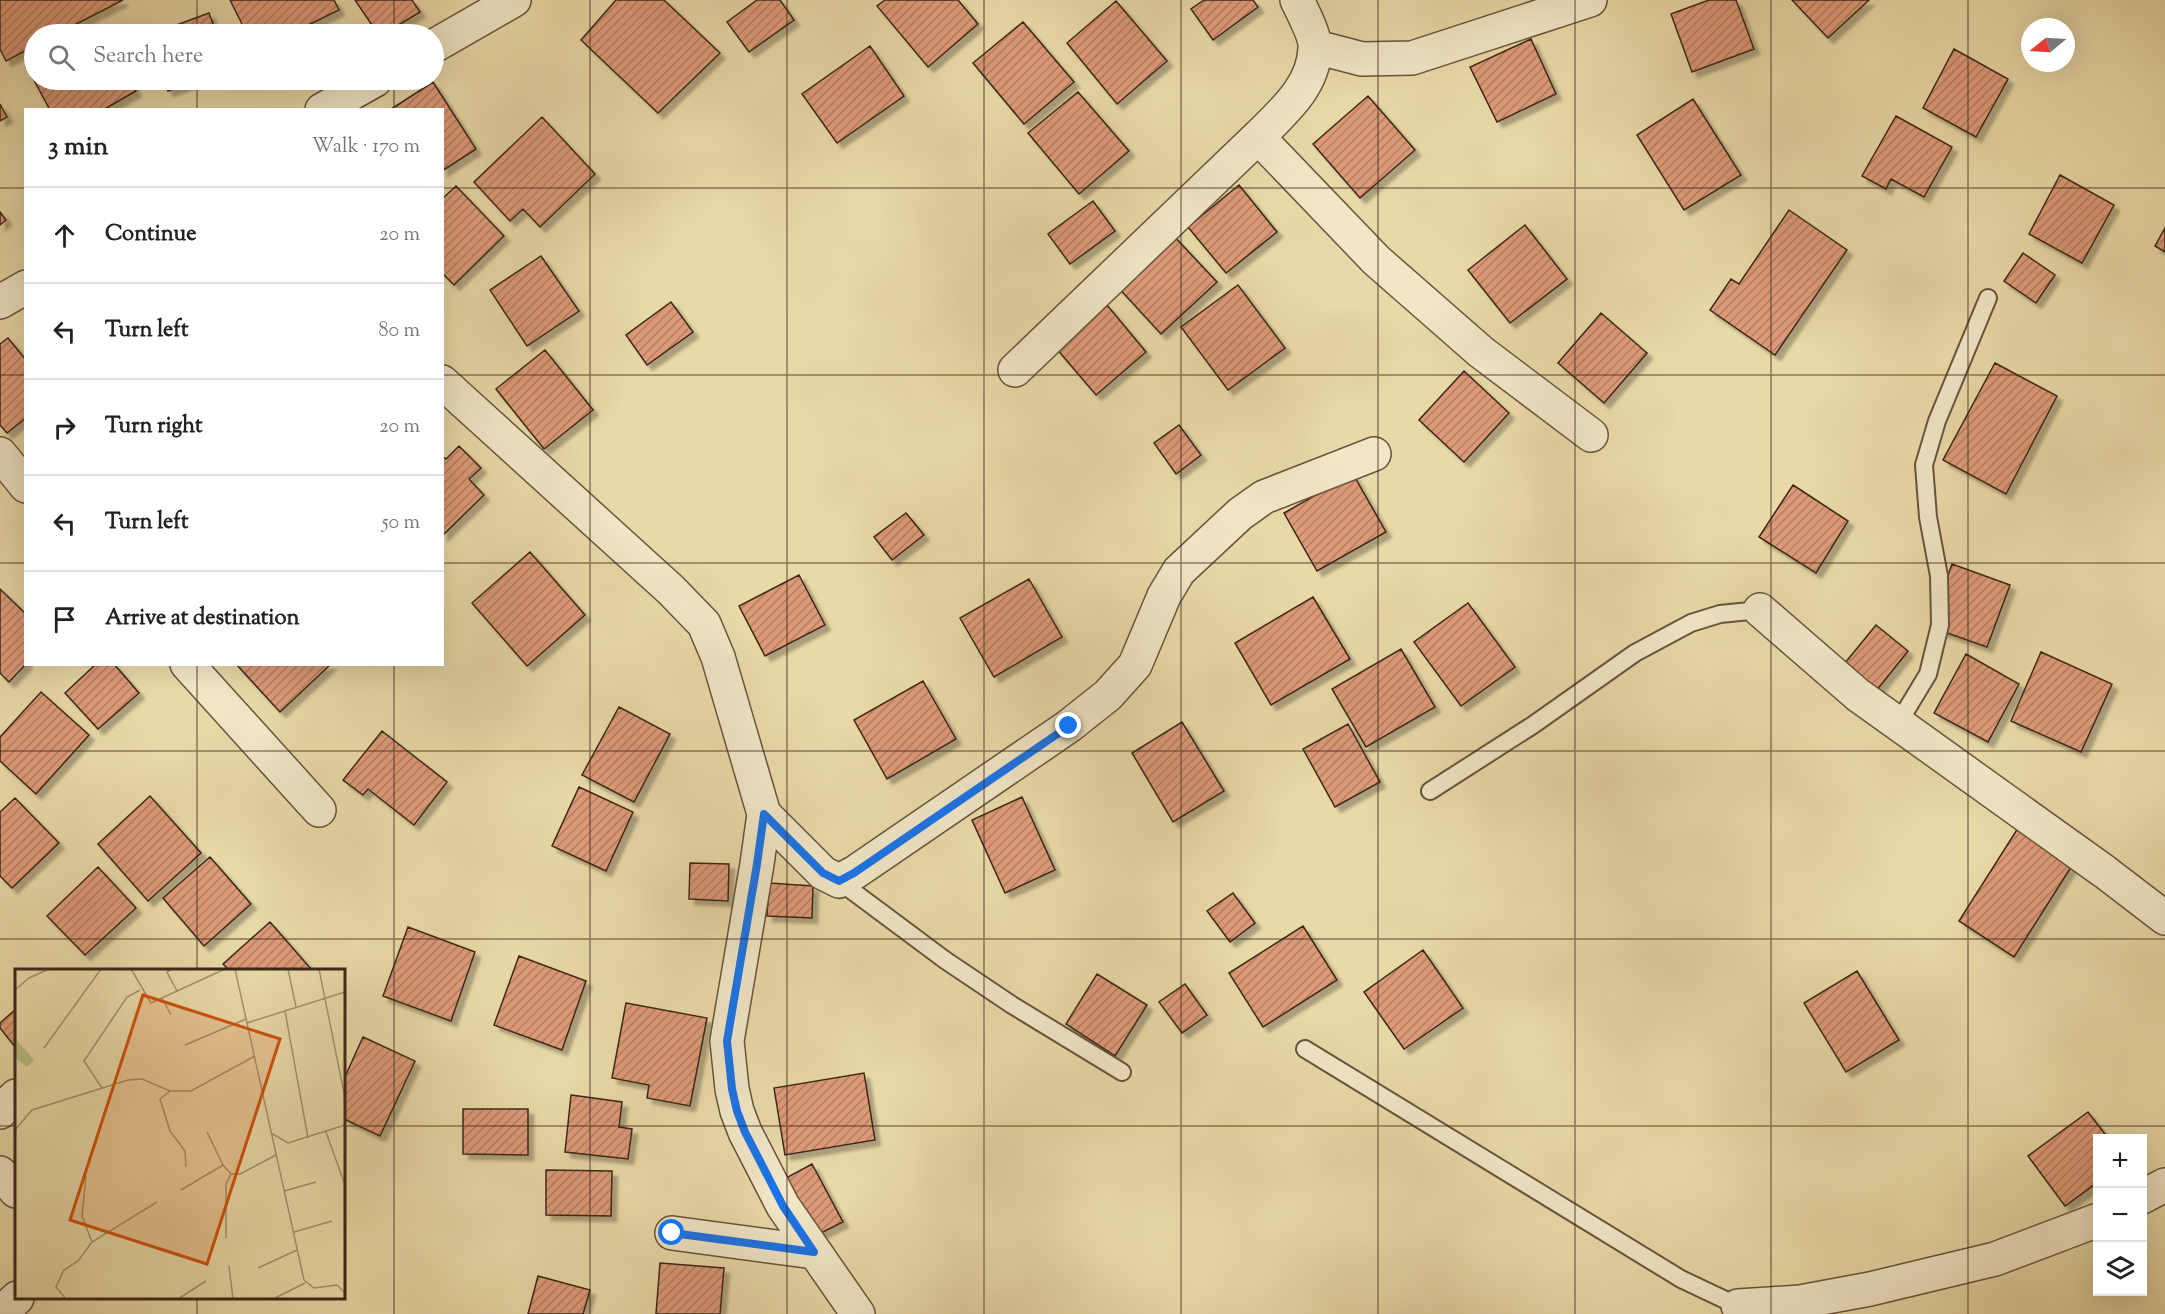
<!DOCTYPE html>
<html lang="en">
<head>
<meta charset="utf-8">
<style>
	:root { --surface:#fff; --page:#f6f6f6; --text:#222; --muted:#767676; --line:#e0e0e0 }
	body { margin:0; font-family:"Sorts Mill Goudy",serif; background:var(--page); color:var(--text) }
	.controls { position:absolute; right:18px; bottom:18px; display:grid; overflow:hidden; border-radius:0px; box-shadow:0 6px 24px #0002 }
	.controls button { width:54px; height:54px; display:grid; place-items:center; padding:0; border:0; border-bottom:2px solid var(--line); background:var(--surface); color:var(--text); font:30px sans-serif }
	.compass { position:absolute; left:2021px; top:18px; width:54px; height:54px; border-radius:50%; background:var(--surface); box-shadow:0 6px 24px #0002; rotate:252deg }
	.stop { position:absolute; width:18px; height:18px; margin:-14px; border:4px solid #1a73e8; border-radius:50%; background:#fff }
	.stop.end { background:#1a73e8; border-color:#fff; box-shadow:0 2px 6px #0008 }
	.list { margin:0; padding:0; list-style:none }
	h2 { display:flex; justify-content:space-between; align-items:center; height:78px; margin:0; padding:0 24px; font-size:26px }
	h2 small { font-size:20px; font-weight:400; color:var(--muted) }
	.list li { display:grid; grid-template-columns:39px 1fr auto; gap:18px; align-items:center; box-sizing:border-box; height:96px; padding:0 24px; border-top:2px solid var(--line) }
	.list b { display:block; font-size:22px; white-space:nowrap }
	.list em { font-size:20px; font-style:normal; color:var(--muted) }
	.icon { flex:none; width:33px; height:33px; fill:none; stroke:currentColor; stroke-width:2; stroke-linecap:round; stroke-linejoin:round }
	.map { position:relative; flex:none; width:2165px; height:1314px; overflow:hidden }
	.search { position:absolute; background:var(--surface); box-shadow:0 6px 24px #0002; left:24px; top:24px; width:420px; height:66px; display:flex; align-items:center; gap:15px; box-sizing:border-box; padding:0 21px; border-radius:33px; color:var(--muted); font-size:22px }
	.panel { position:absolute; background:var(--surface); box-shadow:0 6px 24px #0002; left:24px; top:108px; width:420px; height:558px; border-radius:0px }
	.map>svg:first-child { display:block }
</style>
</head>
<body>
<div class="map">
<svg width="2165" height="1314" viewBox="0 0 2165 1314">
	<defs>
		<pattern id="building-hatch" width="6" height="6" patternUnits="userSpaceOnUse" patternTransform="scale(1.5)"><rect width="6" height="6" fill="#dd9a79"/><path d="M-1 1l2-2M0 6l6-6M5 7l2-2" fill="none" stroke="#b47e62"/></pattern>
		<filter id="shadow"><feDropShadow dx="5.5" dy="5.5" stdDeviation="1.5" flood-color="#0004"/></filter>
	</defs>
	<rect width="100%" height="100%" fill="#e9d9a8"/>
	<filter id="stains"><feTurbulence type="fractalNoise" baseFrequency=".00333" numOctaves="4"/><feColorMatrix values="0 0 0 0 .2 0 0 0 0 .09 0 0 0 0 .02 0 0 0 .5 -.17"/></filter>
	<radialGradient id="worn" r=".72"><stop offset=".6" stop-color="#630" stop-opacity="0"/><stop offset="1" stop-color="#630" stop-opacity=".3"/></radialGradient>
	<!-- building -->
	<path fill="url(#building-hatch)" stroke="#3b2718" stroke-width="1.5" filter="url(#shadow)" d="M0 0H123L57 34H34V46L6 61 0 49Z
		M230 0H334L339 10 290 34H247Z
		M355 0H412L420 12 384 34H378Z
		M616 0H664L720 53 658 113 581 40Z
		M757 0H780L794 20 749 52 727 22Z
		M885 0H958L978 24 928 67 877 6Z
		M1204 0H1253L1258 7 1213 40 1191 9Z
		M1709 0H1736L1754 49 1692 72 1671 14Z
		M1792 0H1869L1828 38Z
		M1116 1 1167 61 1117 104 1067 43Z
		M209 13 217 34H152Z
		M1023 22 1074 82 1024 124 973 63Z
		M1531 39 1556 94 1497 122 1470 67Z
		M870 46 904 96 837 143 802 94Z
		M1954 49 2008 79 1976 137 1923 108Z
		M34 68V80H130L136 91 103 110H50L29 71Z
		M163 80H198L168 91Z
		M433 82 476 149 442 171V110L391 109Z
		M1078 92 1129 151 1079 194 1028 133Z
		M1368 96 1415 150 1360 198 1313 144Z
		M1693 99 1741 175 1684 210 1637 135Z
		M0 104 7 117 0 121Z
		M1896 116 1952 147 1924 197 1891 179 1886 189 1862 176Z
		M542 117 595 174 540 227 523 209 510 221 474 182Z
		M2060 175 2114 205 2082 263 2029 234Z
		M1239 185 1277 232 1226 273 1188 227Z
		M456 186 504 236 454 285 442 273V199Z
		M1093 201 1115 231 1070 264 1048 234Z
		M1789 210 1847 250 1775 355 1710 310 1731 279 1739 284Z
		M0 212 6 220 0 225Z
		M1525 225 1567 279 1510 323 1468 270Z
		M2165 228V252L2155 246Z
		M1170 232 1217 282 1161 334 1115 284Z
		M2023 253 2055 275 2036 303 2004 281Z
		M541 256 579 311 527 346 490 290Z
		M1238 285 1285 348 1228 390 1181 327Z
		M671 302 693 332 647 365 626 335Z
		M1107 305 1146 352 1096 395 1056 348Z
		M1601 313 1647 353 1604 403 1558 363Z
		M8 338 26 360V418L7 433 0 425V344Z
		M545 350 593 410 544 449 496 389Z
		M1995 363 2057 396 2006 494 1943 460Z
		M1464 371 1509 413 1464 462 1419 420Z
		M1179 425 1201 455 1176 474 1154 443Z
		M459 446 481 468 469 479 484 495 442 536V456L446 459Z
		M1353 474 1386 532 1317 571 1284 513Z
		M1793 485 1848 521 1816 573 1759 537Z
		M906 513 924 535 892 560 874 537Z
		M530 552 585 615 527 666 472 603Z
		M1952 564 2010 585 1987 647 1930 627Z
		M799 575 825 625 765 656 739 606Z
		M1029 579 1062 637 994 677 960 618Z
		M0 589 26 614V664L9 682 0 673Z
		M1313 597 1350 659 1271 705 1235 643Z
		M1468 603 1515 667 1461 706 1414 642Z
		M1876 625 1908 651 1877 690 1845 663Z
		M1401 649 1435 707 1366 747 1332 689Z
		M2041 652 2112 684 2081 752 2011 721Z
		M1966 654 2019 684 1988 742 1934 713Z
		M96 664H114L139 693 98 729 65 693Z
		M236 664H331L280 712Z
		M923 681 956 739 887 779 854 720Z
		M41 692 89 735 36 794 0 761V737Z
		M619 707 670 734 634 802 582 775Z
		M1182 722 1224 791 1173 822 1132 753Z
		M1348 724 1380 782 1335 807 1303 749Z
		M382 731 447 782 414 825 368 789 363 795 343 780Z
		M579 787 633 812 606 871 552 846Z
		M150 796 201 853 148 901 98 844Z
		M1022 797 1055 870 1005 893 972 820Z
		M15 798 59 843 12 888 0 876V812Z
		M2018 828 2073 864 2014 957 1959 921Z
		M210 857 251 904 204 946 163 898Z
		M690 863 729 864 728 901 689 899Z
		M98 867 136 908 85 955 47 916Z
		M769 883 813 886 812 918 767 916Z
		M1233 893 1255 923 1230 942 1207 911Z
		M270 922 311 969 229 970 223 964Z
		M1303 926 1337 980 1263 1027 1229 973Z
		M408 927 475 952 451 1021 383 996Z
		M1423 950 1463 1008 1404 1049 1364 992Z
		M519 956 586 981 562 1050 494 1025Z
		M1857 971 1899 1040 1846 1072 1804 1003Z
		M1097 974 1147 1005 1115 1056 1066 1024Z
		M1185 984 1207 1015 1182 1033 1159 1002Z
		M626 1003 707 1018 690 1106 647 1098 649 1085 612 1078Z
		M16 1009V1048L0 1028V1023Z
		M363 1037 415 1061 380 1136 344 1119V1079Z
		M864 1073 875 1140 785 1155 774 1088Z
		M571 1095 622 1102 619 1127 632 1129 628 1159 565 1152Z
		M463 1109H528V1155L463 1154Z
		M2088 1112 2108 1138H2098V1182L2065 1206 2028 1156Z
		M812 1164 843 1222 817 1235 786 1178Z
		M546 1170 612 1171 611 1216 546 1215Z
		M660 1263 724 1268 720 1314H656Z
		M538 1276 590 1290 583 1314H528Z"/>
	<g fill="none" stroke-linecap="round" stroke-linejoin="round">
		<!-- service casing -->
		<g stroke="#66543c" stroke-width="20">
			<path id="service" d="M1899 722 1928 674 1940 625 1939 576 1928 517 1924 465 1937 421 1988 298
				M1430 791 1533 725 1635 653 1691 623 1720 614 1760 610
				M839 881 945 960 1012 1005 1122 1072
				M1305 1049 1681 1279 1738 1306"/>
		</g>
		<!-- minor casing -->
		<g stroke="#66543c" stroke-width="36">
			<path id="minor" d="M1297 0C1302 10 1316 38 1315 48 1314 86 1283 112 1258 137L1376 260 1481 352 1591 435
				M1316 47 1362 59 1412 58 1590 0
				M1015 370 1258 137
				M442 382 671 590 704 624 718 657 764 814 757 864 727 1041 732 1089 737 1111 745 1132 783 1206 858 1314
				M0 454 26 486
				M1760 610 1858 695 2105 872 2165 918
				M187 664 319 810
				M764 814 823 873 839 881 854 873 1069 726 1108 695 1135 665 1164 596 1179 571 1240 514 1264 497 1374 454
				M0 1112 16 1096
				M0 1173 16 1191
				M2142 1197 2165 1185
				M672 1233 814 1252
				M1738 1306 1800 1302 1870 1289 1995 1259 2098 1220
				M1 1314 17 1298"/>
		</g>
		<!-- tertiary casing -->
		<g stroke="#66543c" stroke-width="36">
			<path id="tertiary" d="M434 46 514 0
				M322 110 375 80
				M0 302 26 287"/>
		</g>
		<!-- service -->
		<use href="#service" stroke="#f1e6c6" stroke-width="16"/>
		<!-- minor -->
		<use href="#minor" stroke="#f1e6c6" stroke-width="33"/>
		<!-- tertiary -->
		<use href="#tertiary" stroke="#f1e6c6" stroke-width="33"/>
	</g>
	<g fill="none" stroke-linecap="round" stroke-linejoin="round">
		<!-- route -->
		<path stroke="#1a73e8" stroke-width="8" d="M672 1233 814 1252 783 1206 745 1132 737 1111 732 1089 727 1041 757 864 764 814 823 873 839 881 854 873 1069 726"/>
	</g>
	<!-- grid -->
	<path fill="none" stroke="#3b2718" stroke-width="1.5" stroke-opacity="0.55" d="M197 0V34M394 0V34M590 0V1314M787 0V1314M984 0V1314M1181 0V1314M1378 0V1314M1575 0V1314M1771 0V1314M1968 0V1314M197 80V110M394 80V110M0 188H26M442 188H2165M0 375H26M442 375H2165M0 563H26M442 563H2165M197 664V970M394 664V1314M0 751H2165M0 939H2165M0 1126H16M344 1126H2165M197 1298V1314"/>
	<!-- overview -->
	<g transform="translate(15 969)">
		<rect width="330" height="330" fill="#e9d9a8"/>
		<path d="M0 69 19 91 12 98 0 88Z" fill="#bbbe84"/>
		<path fill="none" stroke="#a3926e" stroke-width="1.5" d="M116 0 136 34 210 0M157 0 152 3 162 22M220 0 289 311 299 319 322 316 330 324M273 0 281 38M304 0 330 129M0 21 14 9 34 0M147 29 156 46M270 42 293 169M232 54 330 23M170 76 231 50M29 79 86 0M87 119 69 92 112 28 125 21M155 122 145 130 155 162 170 182 171 198M0 161 17 141 113 111 127 110 155 122H176L240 87M192 163 208 196M311 163 330 216M256 164 273 174 330 156M71 207 67 247 77 273M166 221 208 196 216 205H225L261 186M269 222 301 213M279 263 317 252M211 269V215L216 205M214 297 218 330M243 299 282 281M51 330 41 318 49 301 63 292 77 273 142 233M163 330 191 312M258 330 290 314"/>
		<path fill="#ce520e" fill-opacity="0.15" stroke="#ce520e" stroke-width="3" d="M128 26 265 70 192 295 55 251Z"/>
		<rect width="330" height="330" fill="none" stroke="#3b2718" stroke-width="3"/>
	</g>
	<rect width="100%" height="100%" filter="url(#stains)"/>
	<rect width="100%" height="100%" fill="url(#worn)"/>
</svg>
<div class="controls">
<button>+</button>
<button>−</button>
<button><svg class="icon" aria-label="layers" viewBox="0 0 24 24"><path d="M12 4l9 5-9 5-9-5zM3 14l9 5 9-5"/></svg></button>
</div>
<svg class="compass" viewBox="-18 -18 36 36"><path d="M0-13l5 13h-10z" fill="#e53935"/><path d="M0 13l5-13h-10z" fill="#767676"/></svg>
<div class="stop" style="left:672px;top:1233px"></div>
<div class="stop end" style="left:1069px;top:726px"></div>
<div class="search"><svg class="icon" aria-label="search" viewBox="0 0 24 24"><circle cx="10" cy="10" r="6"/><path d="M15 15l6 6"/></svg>Search here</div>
<section class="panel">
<h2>3 min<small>Walk · 170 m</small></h2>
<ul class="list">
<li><svg class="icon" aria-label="ahead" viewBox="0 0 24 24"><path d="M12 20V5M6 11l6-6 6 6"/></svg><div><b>Continue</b></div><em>20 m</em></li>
<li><svg class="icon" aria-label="left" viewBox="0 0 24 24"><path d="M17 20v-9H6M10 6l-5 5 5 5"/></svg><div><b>Turn left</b></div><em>80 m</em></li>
<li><svg class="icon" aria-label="right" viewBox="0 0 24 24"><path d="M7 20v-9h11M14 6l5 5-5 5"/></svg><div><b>Turn right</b></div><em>20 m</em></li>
<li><svg class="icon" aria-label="left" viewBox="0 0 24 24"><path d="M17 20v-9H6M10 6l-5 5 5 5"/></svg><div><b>Turn left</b></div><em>50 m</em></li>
<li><svg class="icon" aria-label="arrive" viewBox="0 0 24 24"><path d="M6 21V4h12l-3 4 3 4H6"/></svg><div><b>Arrive at destination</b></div></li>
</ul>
</section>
</div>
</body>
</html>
